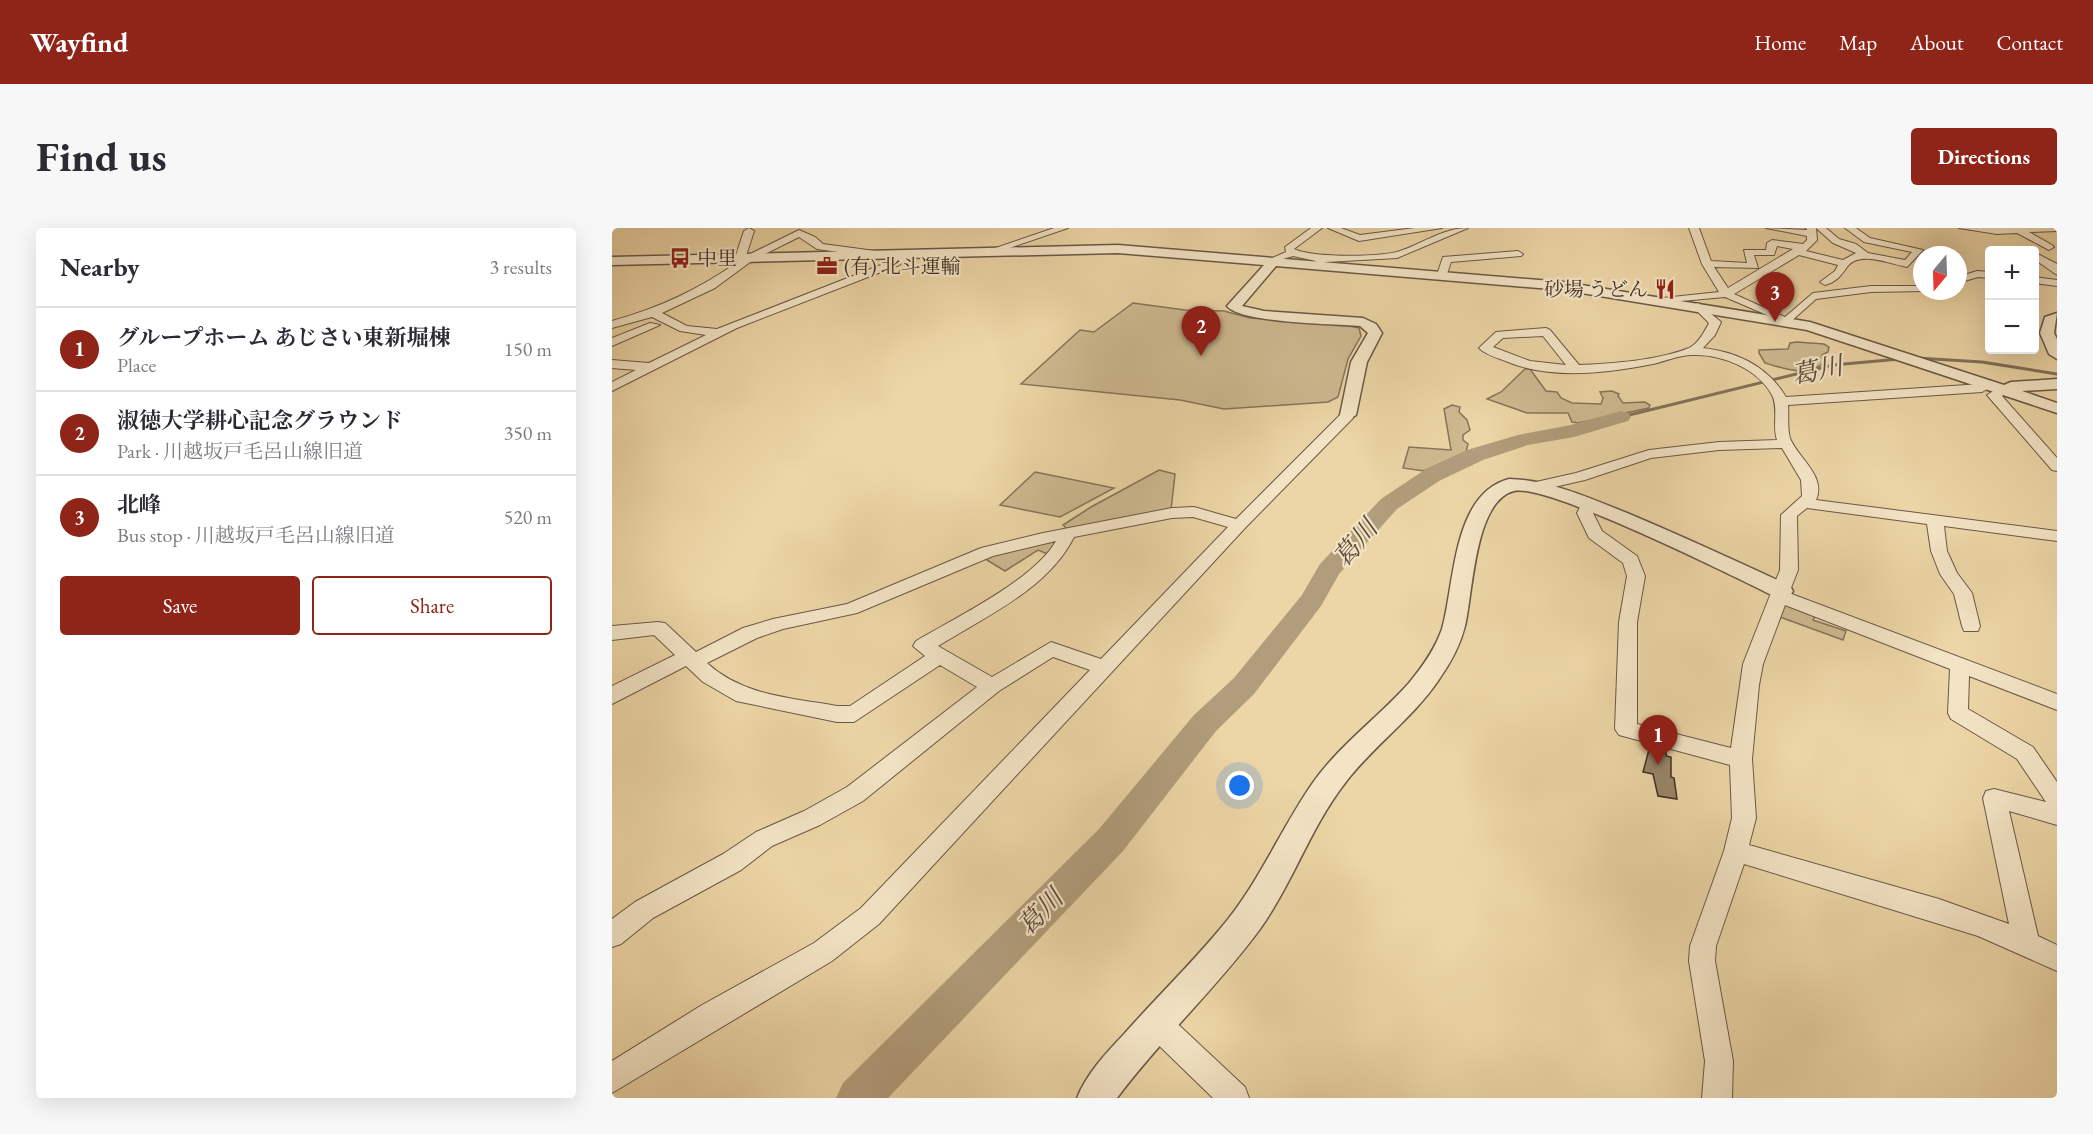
<!DOCTYPE html>
<html lang="en">
<head>
<meta charset="utf-8">
<style>
	:root { --surface:#fff; --page:#f7f7f7; --text:#2b2b33; --muted:#7c7c81; --line:#e1e1e2; --accent:#8f2418 }
	body { margin:0; font-family:"EB Garamond","Noto Serif JP",serif; background:var(--page); color:var(--text) }
	.controls { position:absolute; right:18px; top:18px; display:grid; overflow:hidden; border-radius:6px; box-shadow:0 6px 24px #0002 }
	.controls button { width:54px; height:54px; display:grid; place-items:center; padding:0; border:0; border-bottom:2px solid var(--line); background:var(--surface); color:var(--text); font:30px sans-serif }
	.compass { position:absolute; left:1301px; top:18px; width:54px; height:54px; border-radius:50%; background:var(--surface); box-shadow:0 6px 24px #0002; rotate:199deg }
	.you { position:absolute; left:628px; top:558px; width:21px; height:21px; margin:-15px; border:4px solid #fff; border-radius:50%; background:#1a73e8; box-shadow:0 0 0 9px #1a73e833 }
	.badge { display:grid; place-items:center; width:39px; height:39px; border-radius:50%; background:var(--accent); color:#fff; font-size:20px; font-weight:700 }
	.pin { position:absolute; translate:-50% -50px; filter:drop-shadow(0 2px 3px #0008) }
	.pin::after { content:''; position:absolute; top:32px; width:21px; height:18px; background:inherit; clip-path:polygon(0 0,100% 0,50% 100%) }
	.list { margin:0; padding:0; list-style:none }
	h2 { display:flex; justify-content:space-between; align-items:center; height:78px; margin:0; padding:0 24px; font-size:26px }
	h2 small { font-size:20px; font-weight:400; color:var(--muted) }
	.list li { display:grid; grid-template-columns:39px 1fr auto; gap:18px; align-items:center; box-sizing:border-box; height:84px; padding:0 24px; border-top:2px solid var(--line) }
	.list b { display:block; font-size:22px; white-space:nowrap }
	.list p { margin:0; font-size:20px; white-space:nowrap; color:var(--muted) }
	.list em { font-size:20px; font-style:normal; color:var(--muted) }
	.actions { display:flex; gap:12px; padding:18px 24px }
	.actions a { flex:1; padding:14px 0; border:2px solid var(--accent); border-radius:6px; text-align:center; font-size:21px; color:var(--accent) }
	.actions .main { background:var(--accent); color:#fff }
	.map { position:relative; flex:none; width:1445px; height:870px; overflow:hidden; border-radius:6px }
	header { display:flex; align-items:center; gap:36px; box-sizing:border-box; height:84px; padding:0 30px; background:var(--accent); color:#fff }
	header strong { font-size:28px }
	nav { display:flex; gap:33px; margin-inline-start:auto; font-size:21px }
	.intro { display:flex; align-items:center; justify-content:space-between; box-sizing:border-box; height:144px; padding:0 36px }
	h1 { margin:0; font-size:42px }
	.button { padding:15px 27px; border-radius:6px; background:var(--accent); color:#fff; font-size:21px; font-weight:700 }
	main { display:flex; gap:36px; padding:0 36px }
	aside { flex:1; background:var(--surface); border-radius:6px; box-shadow:0 6px 24px #0002 }
	.map>svg:first-child { display:block }
</style>
</head>
<body>
<header>
<strong>Wayfind</strong>
<nav><a>Home</a><a>Map</a><a>About</a><a>Contact</a></nav>
</header>
<div class="intro"><h1>Find us</h1><a class="button">Directions</a></div>
<main>
<aside>
<h2>Nearby<small>3 results</small></h2>
<ul class="list">
<li><span class="badge">1</span><div><b>グループホーム あじさい東新堀棟</b><p>Place</p></div><em>150 m</em></li>
<li><span class="badge">2</span><div><b>淑徳大学耕心記念グラウンド</b><p>Park · 川越坂戸毛呂山線旧道</p></div><em>350 m</em></li>
<li><span class="badge">3</span><div><b>北峰</b><p>Bus stop · 川越坂戸毛呂山線旧道</p></div><em>520 m</em></li>
</ul>
<div class="actions"><a class="main">Save</a><a>Share</a></div>
</aside>
<div class="map">
<svg width="1445" height="870" viewBox="0 0 1445 870">
	<rect width="100%" height="100%" fill="#ecd5a6"/>
	<filter id="stains"><feTurbulence type="fractalNoise" baseFrequency=".00333" numOctaves="4"/><feColorMatrix values="0 0 0 0 .2 0 0 0 0 .09 0 0 0 0 .02 0 0 0 .5 -.17"/></filter>
	<radialGradient id="worn" r=".72"><stop offset=".6" stop-color="#630" stop-opacity="0"/><stop offset="1" stop-color="#630" stop-opacity=".3"/></radialGradient>
	<!-- green -->
	<path fill="#ceb990" stroke="#86745c" stroke-width="1.5" d="M521 75 573 82 612 83 638 90 734 97 747 100 749 108 736 131 726 169 716 174 612 181 568 172 409 156 468 102 482 104Z
		M1185 114 1212 116 1217 119 1216 124 1210 127 1212 135C1194 149 1173 141 1153 135L1147 125V122L1176 121 1178 115Z
		M913 141H918L934 163 945 164 949 170 960 175 989 176 991 170 988 164 1000 163 1007 166 1006 168 1011 175 1033 174 1038 177 1037 180 966 195 960 194 956 185H915L875 171 889 164Z
		M840 177 848 179 847 184 855 192 858 202 851 207V212L856 216 854 224 812 243 791 240 797 219 839 222 832 181Z
		M547 242 563 246 559 282 458 304 451 297 479 279Z
		M423 244 502 260 448 289 388 277Z
		M440 312H451L438 327 426 322 393 343 370 329Z
		M1174 374 1205 386 1201 392 1234 403 1231 412 1168 389Z"/>
	<g fill="none" stroke-linecap="round" stroke-linejoin="round">
		<!-- stream-far1 -->
		<path stroke="#837159" stroke-width="2" d="M109 46 129 31"/>
		<!-- stream -->
		<path stroke="#837159" stroke-width="3" d="M1305 130 1370 134 1445 146
			M1009 189 1221 137 1288 131"/>
		<!-- river -->
		<path fill="#b19d7b" fill-rule="evenodd" d="M1009 183 1016 185 1019 189 1016 193 962 209 916 217 871 232 827 253 785 281 727 346 709 378 642 466 604 503 511 623 276 870H224L231 855 487 601 582 487 622 450 690 367 708 336 769 271 811 243 855 222 906 207 959 197Z"/>
	</g>
	<!-- building -->
	<path fill="#988569" stroke="#3e2f27" stroke-width="1.5" d="M1038 518 1054 522V528L1059 529V549L1062 550 1065 571 1046 568 1041 546 1031 544Z"/>
	<g fill="none" stroke-linecap="round" stroke-linejoin="round">
		<!-- minor casing -->
		<g stroke="#6a5847" stroke-width="2">
			<path id="minor" d="M137 0 142 3 134 28 187 2 203 9 211 16 263 23 268 26 263 29 205 21 187 9 141 32 103 60 50 85 75 98 105 101 279 33 295 23 303 25 287 37 125 100 0 163V154L24 142 0 140V132L37 135 94 107 68 103 40 89 0 100V93C47 80 88 61 127 33L123 30 132 3Z
				M442 0H456L383 25 375 23Z
				M699 0H710L682 21C701 30 764 29 785 24 809 17 830 0 856 0L785 30 714 34 706 39 701 36 704 33 681 28 658 35V31L674 24 673 19Z
				M716 0H729L748 7 803 0H830L747 13Z
				M1077 0H1087L1099 33 1135 35 1132 22H1154L1155 15 1160 12 1191 16 1195 12V8L1154 0 1195 2 1194 0H1214L1227 11 1244 16 1256 25 1293 32 1300 24 1252 14 1233 0H1244L1258 10 1311 22 1295 39C1278 36 1247 22 1235 39 1229 48 1224 54 1213 57L1208 54 1223 43 1226 37 1187 27 1122 66 1173 89 1201 65 1259 58H1310V63H1314L1259 64 1204 71 1176 96 1113 69 1047 75V71L1051 70 1107 64 1090 36ZM1204 0 1221 15 1244 25 1231 32 1194 23 1205 12ZM1165 18 1181 21 1116 60 1102 39 1146 40 1142 27H1162Z
				M1347 0H1445V3L1417 4 1440 17 1442 19 1437 22 1405 5 1385 6Z
				M906 23 911 26 909 28 839 34 834 49 825 47 831 29Z
				M1422 24 1445 36V47L1422 31Z
				M1365 43 1378 44V50L1366 49 1346 55V49Z
				M1422 49 1445 52V58L1422 55Z
				M1086 75 1109 94 1103 107 1091 120C1126 124 1156 139 1174 169L1370 156 1377 160 1370 164 1176 177C1177 187 1175 200 1178 210 1185 229 1215 248 1204 272L1445 303V313L1332 298 1335 323 1345 345 1360 365 1368 398 1366 403H1352L1350 398 1342 366 1328 346 1319 323 1315 296 1195 280 1185 288 1186 342 1177 365 1445 466V482L1357 448 1356 481 1421 519 1445 554V597L1397 583 1426 708 1445 717V743L1366 708 1132 636 1104 718 1103 733 1121 833 1120 870H1090L1093 833 1077 733 1078 718 1112 623 1120 590 1118 537 1007 507 1003 501 1007 394 1015 348 1011 335 977 310 965 285 970 275H982L984 278 981 285 990 303 1025 328 1033 348 1025 394V496L1119 520 1131 436 1168 342 1169 287 1190 268 1189 252 1170 220 1107 222 1039 230 973 252 920 264 915 262 912 259 915 256 964 245 1037 222 1107 214 1165 212C1160 197 1167 181 1160 167 1146 141 1110 126 1081 127 1067 127 1054 133 1041 136 995 145 940 152 896 134 886 130 874 127 867 120L884 104 934 100 938 102 967 137C999 136 1047 132 1077 120 1086 116 1093 103 1097 95L1080 78ZM931 108 954 137 918 133 881 119 891 110ZM1173 377 1338 441 1336 485 1339 491 1405 531 1434 574 1382 561 1374 563 1371 570 1397 696 1327 671 1137 617 1144 590 1140 531 1147 457 1151 436Z
				M38 95 48 97 0 118V110Z
				M1391 157 1398 161 1390 168 1445 230V243L1440 242 1375 167Z
				M736 183 741 184V190L633 300 267 696 220 733 0 865V833L90 777 202 715 249 680 478 442 441 429 387 463 251 573 208 597 160 618 129 642 41 690 9 716 0 719V691L23 674 111 626 144 604 192 583 235 559 365 459 328 437 242 494H225L124 473 91 454 74 438 0 476V458L63 427 42 407 0 412V398L46 394 53 395 84 424 131 400 161 391 235 376 369 320 431 305 560 280 582 279 624 291 731 184ZM581 289 616 299 489 431 439 414 380 449 326 418C374 388 436 361 462 309L560 290ZM444 313C422 352 343 390 304 413L301 418 313 428 238 478H225C180 470 131 468 95 435L145 410 171 401 245 385 381 328Z
				M544 781 554 785 633 859 637 870H601L534 805 530 795 534 785Z"/>
		</g>
		<!-- tertiary casing -->
		<g stroke="#6a5847" stroke-width="3">
			<path id="tertiary" d="M506 17 951 54 1198 94 1392 157 1399 154 1445 151V161L1410 163 1445 175V185L1195 102 951 62 664 38 630 78 652 83 751 90 764 96 770 105 755 134 744 187 736 192 728 187 739 134 756 105 748 98C723 96 628 95 615 78L652 37 506 25 0 37V29Z
				M1445 85 1442 105 1445 111V131L1437 126 1428 105 1433 89Z
				M897 251C938 252 977 270 1015 285 1070 308 1124 333 1178 358L1181 363 1178 368 1170 370 1162 368C1123 349 935 255 902 263 862 273 861 366 853 398 848 418 838 436 826 453 800 491 761 518 733 555 698 600 681 655 648 701 604 761 549 811 505 870H465C475 845 495 824 513 805 544 770 578 737 608 701 646 657 667 604 700 556 727 517 766 490 797 455 811 438 823 421 830 401 843 356 840 266 897 251Z"/>
		</g>
		<!-- minor -->
		<use href="#minor" fill="#f3e4c5" fill-rule="evenodd"/>
		<!-- tertiary -->
		<use href="#tertiary" fill="#f3e4c5" fill-rule="evenodd"/>
	</g>
	<!-- icons -->
	<defs>
		<g id="bus-bare" transform="scale(1.62)"><path d="M-5-6H5V4H4V6H2V4H-2V6H-4V4H-5ZM-3.5-4V0h7V-4ZM-3.5 1.2v1.5H-2V1.2ZM2 1.2v1.5H3.5V1.2Z" fill="#8f2418" stroke="#f3e4c5" stroke-width="2.5" paint-order="stroke"/></g>
		<g id="office-bare" transform="scale(1.62)"><path d="M-6-3h4V-5.5h4V-3h4V5H-6ZM-1-4.5V-3h2v-1.5ZM-6 0V1H6V0Z" fill="#8f2418" stroke="#f3e4c5" stroke-width="2.5" paint-order="stroke"/></g>
		<g id="restaurant-bare" transform="scale(1.62)"><path d="M-5-6h1v4h1v-4h1v4h1v-4h1v5L-1.5 .5V6h-2V.5L-5-1ZM5-6V6H3V1.5H1.5Q1.5-4 5-6Z" fill="#8f2418" stroke="#f3e4c5" stroke-width="2.5" paint-order="stroke"/></g>
	</defs>
	<g fill-rule="evenodd">
		<use href="#bus-bare" x="68" y="30"/>
		<use href="#office-bare" x="215" y="38"/>
		<use href="#restaurant-bare" x="1053" y="61"/>
	</g>
	<g text-anchor="middle" dominant-baseline="central" stroke-width="4.5" stroke-linejoin="round" paint-order="stroke">
		<!-- far-poi labels -->
		<g font-size="20" fill="#3e2f27" stroke="#f3e4c5" text-anchor="start">
			<text x="85" y="30">中里</text>
			<text x="232" y="38">(有) 北斗運輸</text>
			<text x="1036" y="61" text-anchor="end">砂場 うどん</text>
		</g>
		<!-- water labels -->
		<g font-size="26" font-style="italic" fill="#5b4a3c" stroke="#f3e4c5">
			<text transform="translate(1205 142) rotate(-12)">葛川</text>
			<text transform="translate(743 315) rotate(-50)">葛川</text>
			<text transform="translate(428 684) rotate(-46)">葛川</text>
		</g>
	</g>
	<rect width="100%" height="100%" filter="url(#stains)"/>
	<rect width="100%" height="100%" fill="url(#worn)"/>
</svg>
<div class="controls">
<button>+</button>
<button>−</button>
</div>
<svg class="compass" viewBox="-18 -18 36 36"><path d="M0-13l5 13h-10z" fill="#e53935"/><path d="M0 13l5-13h-10z" fill="#7c7c81"/></svg>
<div class="you"></div>
<div class="pin badge" style="left:1046px;top:537px">1</div>
<div class="pin badge" style="left:589px;top:128px">2</div>
<div class="pin badge" style="left:1163px;top:94px">3</div>
</div>
</main>
</body>
</html>
